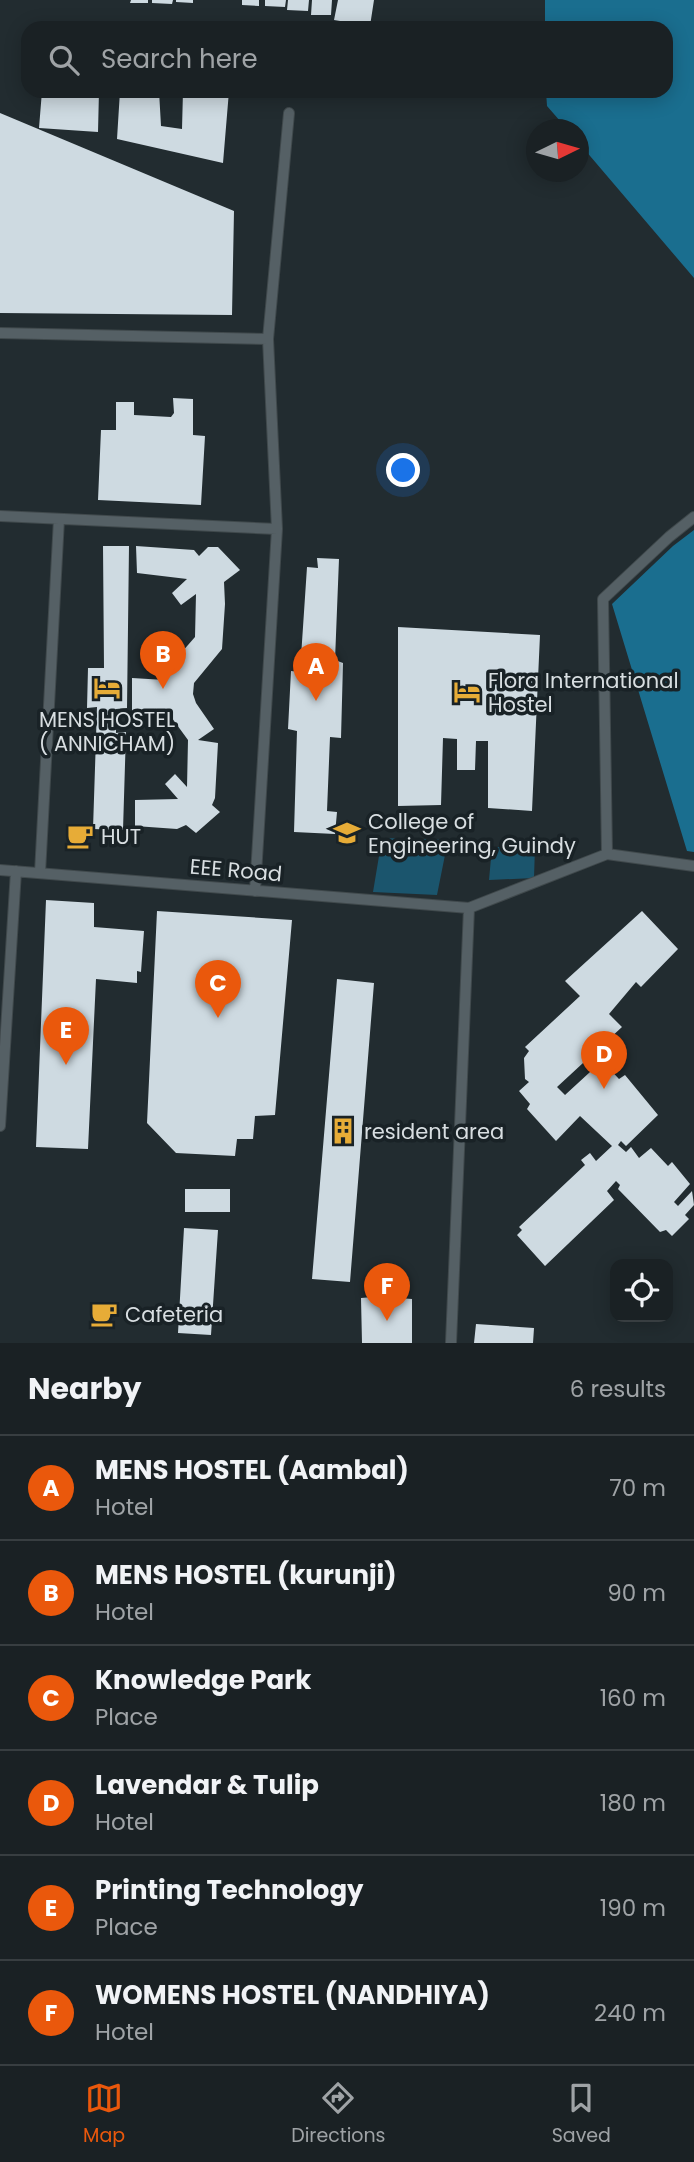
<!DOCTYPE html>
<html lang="en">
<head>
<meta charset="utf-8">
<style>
	:root { --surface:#1a2124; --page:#272e31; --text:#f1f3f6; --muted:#9fa3a6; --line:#383e41; --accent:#ea580c }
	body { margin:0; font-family:Poppins,sans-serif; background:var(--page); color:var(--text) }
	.controls { position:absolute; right:21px; bottom:21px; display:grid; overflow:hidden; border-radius:14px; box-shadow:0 4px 18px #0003 }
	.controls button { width:63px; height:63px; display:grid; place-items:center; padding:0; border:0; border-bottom:2px solid var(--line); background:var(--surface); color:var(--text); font:35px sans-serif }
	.compass { position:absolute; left:526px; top:119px; width:63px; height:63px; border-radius:50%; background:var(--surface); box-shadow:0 4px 18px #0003; rotate:85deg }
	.you { position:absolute; left:404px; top:471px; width:24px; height:24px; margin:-18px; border:5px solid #fff; border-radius:50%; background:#1a73e8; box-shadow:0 0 0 10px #1a73e833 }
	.badge { display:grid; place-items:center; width:46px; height:46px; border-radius:50%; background:var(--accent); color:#fff; font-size:23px; font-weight:700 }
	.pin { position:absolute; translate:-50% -58px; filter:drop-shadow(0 2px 4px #0008) }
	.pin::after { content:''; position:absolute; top:37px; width:24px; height:21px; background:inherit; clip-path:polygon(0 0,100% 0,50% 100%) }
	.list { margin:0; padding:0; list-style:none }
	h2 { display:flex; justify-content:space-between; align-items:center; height:91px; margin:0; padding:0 28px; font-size:30px }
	h2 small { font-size:23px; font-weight:400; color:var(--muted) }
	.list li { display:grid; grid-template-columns:46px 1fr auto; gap:21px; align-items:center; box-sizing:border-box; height:105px; padding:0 28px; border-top:2px solid var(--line) }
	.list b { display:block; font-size:26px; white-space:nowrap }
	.list p { margin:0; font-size:23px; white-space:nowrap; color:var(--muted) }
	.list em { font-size:23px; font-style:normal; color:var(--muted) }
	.icon { flex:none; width:38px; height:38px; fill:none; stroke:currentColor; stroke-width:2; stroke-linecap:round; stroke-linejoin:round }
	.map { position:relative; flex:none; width:694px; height:1343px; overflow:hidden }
	.search { position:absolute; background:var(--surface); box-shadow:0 4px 18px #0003; left:21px; right:21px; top:21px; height:77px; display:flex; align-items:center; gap:18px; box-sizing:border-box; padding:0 24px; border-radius:21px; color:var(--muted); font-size:26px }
	.sheet { height:721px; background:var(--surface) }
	nav { display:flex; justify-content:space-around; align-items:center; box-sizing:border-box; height:98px; border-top:2px solid var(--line); background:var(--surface); font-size:19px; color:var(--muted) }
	nav a { display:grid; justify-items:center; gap:4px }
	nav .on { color:var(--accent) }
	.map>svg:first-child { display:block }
</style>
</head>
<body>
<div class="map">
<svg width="694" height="1343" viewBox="0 0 694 1343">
	<rect width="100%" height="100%" fill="#222c30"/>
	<!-- green -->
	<path fill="#1b556d" d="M382 838 448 840 437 895 373 892Z
		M492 847H535L534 878 489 880Z"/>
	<!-- water -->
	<path fill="#1a6e8f" d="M545 0H694V278L579 143 578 130 567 129 547 106 546 91H666V28H545Z
		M694 530V852L687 851 612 604 673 546Z"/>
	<!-- building -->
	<path fill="#cedae1" d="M131 0H148V3H130Z
		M152 0H173L172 4 152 3Z
		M176 0H193V3L176 2Z
		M242 0H259V6L242 5Z
		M265 0H286L285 7 265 6Z
		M288 0H309L308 11 287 10Z
		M312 0H332L331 15H311Z
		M338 0H374L370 26 334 20Z
		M42 91H99L98 132 39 128Z
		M120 91H159L161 126 182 129 183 91H229L223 163 117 139Z
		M0 113 234 211 232 315 0 313Z
		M173 398 193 399V435L205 436 201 505 98 500 101 430H116V402H134V415L171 417 174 413Z
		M103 546H129L127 708 116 709V733L126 732 123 830 93 829 97 707 87 708 88 668H104Z
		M136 546 194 550 199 556 208 547H218L240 570 224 582 225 604 222 649 194 683 193 694 196 703 214 729 198 740 218 743 215 798 212 805 220 812 196 833 186 825 177 829 135 826V800L178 799 165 784 175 774 187 787 188 740 169 714 132 713V678L165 680 181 653 195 637 196 594 181 605 172 593 187 579 137 573Z
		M317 558 339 559 335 660 343 663 341 738 330 737 327 811 337 812 335 834 294 832 297 731 288 729 291 671 300 672 307 567 318 568Z
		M398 627 540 635 532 811 488 808V741H476L475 770H457V739L443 738 441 805 398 806Z
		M46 900 94 903V927L144 931 141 972 137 971V983L96 979 88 1149 36 1147Z
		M157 911 292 920 275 1115 255 1116 253 1139H237L235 1156 176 1153 147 1123Z
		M642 911 678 949 641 987 636 982 609 1014 622 1027 557 1087 565 1095 602 1061 619 1079 625 1075 658 1115 626 1146 621 1141 618 1145 626 1152 631 1147 639 1158 651 1148 668 1166 672 1162 690 1184 674 1202 678 1206 692 1191 694 1205 685 1215 689 1219 672 1236 666 1230 660 1232 618 1189 620 1185 616 1181 607 1191 614 1200 545 1266 517 1235 522 1230 519 1227 585 1165 581 1160 590 1153 596 1161 612 1146 580 1116 556 1141 527 1109 530 1104 519 1091 529 1082 525 1079 524 1058 529 1051 525 1047 580 996 565 981Z
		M337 979 374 983 350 1282 312 1279Z
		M185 1189H230V1212H185Z
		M184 1228 218 1230 211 1335 178 1333Z
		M399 1291V1298L412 1299V1343H362L361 1298 384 1296V1292Z
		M476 1324 534 1328 533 1343H474Z"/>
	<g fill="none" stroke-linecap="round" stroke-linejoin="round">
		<!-- lane casing -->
		<g stroke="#40494c" stroke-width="12">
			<path id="lane" d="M0 333 268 339
				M0 516 277 529
				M607 854 603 599 669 537 694 517
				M0 870 469 908 607 854 694 866
				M40 873 59 519
				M255 891 277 529 268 339 289 113
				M0 1126 16 871
				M451 1343 469 908"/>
		</g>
		<!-- lane -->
		<use href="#lane" stroke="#556065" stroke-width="10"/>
	</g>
	<!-- icons -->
	<defs>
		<g id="hotel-bare" transform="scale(2.1)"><path d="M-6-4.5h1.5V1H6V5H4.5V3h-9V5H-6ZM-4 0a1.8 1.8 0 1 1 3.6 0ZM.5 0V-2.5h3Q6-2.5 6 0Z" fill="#e7ac37" stroke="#192226" stroke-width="2.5" paint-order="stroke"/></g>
		<g id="university-bare" transform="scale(2.1)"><path d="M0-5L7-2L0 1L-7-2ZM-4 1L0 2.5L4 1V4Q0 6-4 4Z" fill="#e7ac37" stroke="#192226" stroke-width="2.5" paint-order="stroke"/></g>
		<g id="cafe-bare" transform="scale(2.1)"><path d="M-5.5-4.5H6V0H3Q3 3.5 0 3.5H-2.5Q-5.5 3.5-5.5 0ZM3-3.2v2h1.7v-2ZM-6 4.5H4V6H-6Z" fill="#e7ac37" stroke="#192226" stroke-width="2.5" paint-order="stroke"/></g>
		<g id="building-bare" transform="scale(2.1)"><path d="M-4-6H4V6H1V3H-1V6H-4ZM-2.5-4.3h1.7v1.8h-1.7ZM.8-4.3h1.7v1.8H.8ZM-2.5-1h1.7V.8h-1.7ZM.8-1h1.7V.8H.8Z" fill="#e7ac37" stroke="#192226" stroke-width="2.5" paint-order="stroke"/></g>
	</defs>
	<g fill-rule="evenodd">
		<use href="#hotel-bare" x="107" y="688"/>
		<use href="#hotel-bare" x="467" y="692"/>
		<use href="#university-bare" x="347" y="833"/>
		<use href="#cafe-bare" x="80" y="836"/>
		<use href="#building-bare" x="343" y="1131"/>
		<use href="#cafe-bare" x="104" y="1314"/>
	</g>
	<g text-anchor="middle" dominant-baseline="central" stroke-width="7" stroke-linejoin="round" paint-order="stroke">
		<!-- poi labels -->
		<g font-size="21" fill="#d8dee1" stroke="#192226" text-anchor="start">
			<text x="488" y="680">Flora International<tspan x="488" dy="24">Hostel</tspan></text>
			<text x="107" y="719" text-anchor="middle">MENS HOSTEL<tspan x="107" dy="24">( ANNICHAM)</tspan></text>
			<text x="368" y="821">College of<tspan x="368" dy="24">Engineering, Guindy</tspan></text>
			<text x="101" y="836">HUT</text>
			<text x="364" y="1131">resident area</text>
			<text x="125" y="1314">Cafeteria</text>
		</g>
		<!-- street labels -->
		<g font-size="21" fill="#d8dee1" stroke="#192226">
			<text transform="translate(236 870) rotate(5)">EEE Road</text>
		</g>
	</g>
</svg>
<div class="controls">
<button><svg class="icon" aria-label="locate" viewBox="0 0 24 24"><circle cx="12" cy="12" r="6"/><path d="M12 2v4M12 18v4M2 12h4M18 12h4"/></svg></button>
</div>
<svg class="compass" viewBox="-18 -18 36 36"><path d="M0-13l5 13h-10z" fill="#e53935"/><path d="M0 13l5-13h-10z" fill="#9fa3a6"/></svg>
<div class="you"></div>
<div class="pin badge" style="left:316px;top:701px">A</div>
<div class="pin badge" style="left:163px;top:689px">B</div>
<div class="pin badge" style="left:218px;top:1018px">C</div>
<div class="pin badge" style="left:604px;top:1089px">D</div>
<div class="pin badge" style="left:66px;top:1065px">E</div>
<div class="pin badge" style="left:387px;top:1321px">F</div>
<div class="search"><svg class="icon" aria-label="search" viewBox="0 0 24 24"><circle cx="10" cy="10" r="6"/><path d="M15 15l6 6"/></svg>Search here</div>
</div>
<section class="sheet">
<h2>Nearby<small>6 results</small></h2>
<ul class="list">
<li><span class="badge">A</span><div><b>MENS HOSTEL (Aambal)</b><p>Hotel</p></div><em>70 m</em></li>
<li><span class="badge">B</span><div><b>MENS HOSTEL (kurunji)</b><p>Hotel</p></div><em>90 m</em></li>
<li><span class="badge">C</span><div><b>Knowledge Park</b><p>Place</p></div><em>160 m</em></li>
<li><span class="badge">D</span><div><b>Lavendar &amp; Tulip</b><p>Hotel</p></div><em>180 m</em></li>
<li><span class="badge">E</span><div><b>Printing Technology</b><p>Place</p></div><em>190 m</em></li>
<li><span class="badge">F</span><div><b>WOMENS HOSTEL (NANDHIYA)</b><p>Hotel</p></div><em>240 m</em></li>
</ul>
</section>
<nav>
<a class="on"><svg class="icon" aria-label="map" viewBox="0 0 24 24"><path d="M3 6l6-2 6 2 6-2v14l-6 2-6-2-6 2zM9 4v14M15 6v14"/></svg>Map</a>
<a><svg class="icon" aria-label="directions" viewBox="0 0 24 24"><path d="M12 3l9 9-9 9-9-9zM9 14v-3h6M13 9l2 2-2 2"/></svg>Directions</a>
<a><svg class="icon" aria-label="saved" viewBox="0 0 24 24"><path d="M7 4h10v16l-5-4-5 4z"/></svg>Saved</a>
</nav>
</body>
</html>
